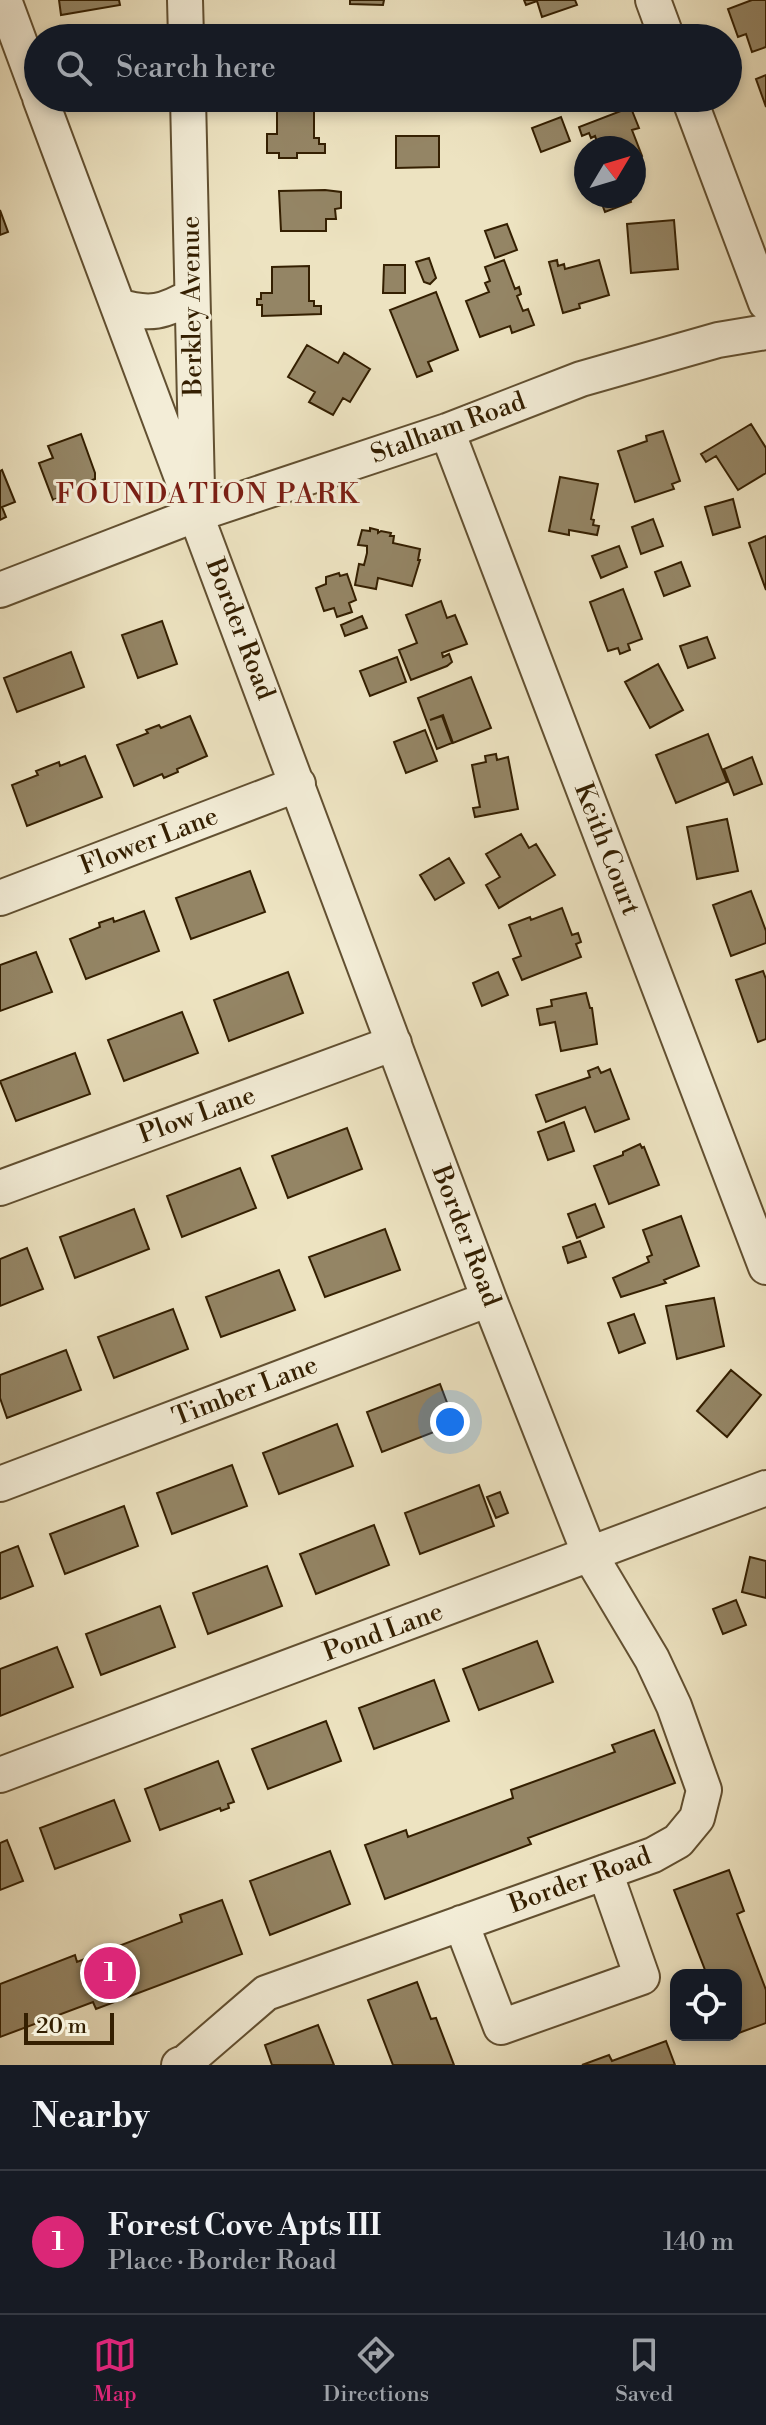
<!DOCTYPE html>
<html lang="en">
<head>
<meta charset="utf-8">
<style>
	:root { --surface:#171b24; --page:#242831; --text:#f1f3f6; --muted:#9ea1a6; --line:#363941; --accent:#db2777 }
	body { margin:0; font-family:"Libre Bodoni",serif; background:var(--page); color:var(--text) }
	.controls { position:absolute; right:24px; bottom:24px; display:grid; overflow:hidden; border-radius:16px; box-shadow:0 4px 12px #0003 }
	.controls button { width:72px; height:72px; display:grid; place-items:center; padding:0; border:0; border-bottom:2px solid var(--line); background:var(--surface); color:var(--text); font:40px sans-serif }
	.compass { position:absolute; left:574px; top:136px; width:72px; height:72px; border-radius:50%; background:var(--surface); box-shadow:0 4px 12px #0003; rotate:52deg }
	.scale { position:absolute; left:24px; bottom:20px; width:90px; box-sizing:border-box; padding-left:8px; border:4px solid #341f01; border-top:0; font-size:22px; line-height:28px; white-space:nowrap; color:#341f01; -webkit-text-stroke:6px #f3edd7; paint-order:stroke }
	.you { position:absolute; left:450px; top:1422px; width:28px; height:28px; margin:-20px; border:6px solid #fff; border-radius:50%; background:#1a73e8; box-shadow:0 0 0 12px #1a73e833 }
	.badge { display:grid; place-items:center; width:52px; height:52px; border-radius:50%; background:var(--accent); color:#fff; font-size:26px; font-weight:700 }
	.pin { position:absolute; translate:-50% -50%; border:4px solid #fff; box-shadow:0 2px 8px #0006 }
	.list { margin:0; padding:0; list-style:none }
	h2 { display:flex; justify-content:space-between; align-items:center; height:104px; margin:0; padding:0 32px; font-size:34px }
	h2 small { font-size:26px; font-weight:400; color:var(--muted) }
	.list li { display:grid; grid-template-columns:52px 1fr auto; gap:24px; align-items:center; box-sizing:border-box; height:144px; padding:0 32px; border-top:2px solid var(--line) }
	.list b { display:block; font-size:30px; white-space:nowrap }
	.list p { margin:0; font-size:26px; white-space:nowrap; color:var(--muted) }
	.list em { font-size:26px; font-style:normal; color:var(--muted) }
	.icon { flex:none; width:44px; height:44px; fill:none; stroke:currentColor; stroke-width:2; stroke-linecap:round; stroke-linejoin:round }
	.map { position:relative; flex:none; width:766px; height:2065px; overflow:hidden }
	.search { position:absolute; background:var(--surface); box-shadow:0 4px 12px #0003; left:24px; right:24px; top:24px; height:88px; display:flex; align-items:center; gap:20px; box-sizing:border-box; padding:0 28px; border-radius:44px; color:var(--muted); font-size:30px }
	.sheet { height:248px; background:var(--surface) }
	nav { display:flex; justify-content:space-around; align-items:center; box-sizing:border-box; height:112px; border-top:2px solid var(--line); background:var(--surface); font-size:22px; color:var(--muted) }
	nav a { display:grid; justify-items:center; gap:4px }
	nav .on { color:var(--accent) }
	.map>svg:first-child { display:block }
</style>
</head>
<body>
<div class="map">
<svg width="766" height="2065" viewBox="0 0 766 2065">
	<rect width="100%" height="100%" fill="#ede3c1"/>
	<filter id="stains"><feTurbulence type="fractalNoise" baseFrequency=".0025" numOctaves="4"/><feColorMatrix values="0 0 0 0 .2 0 0 0 0 .09 0 0 0 0 .02 0 0 0 .5 -.17"/></filter>
	<radialGradient id="worn" r=".72"><stop offset=".6" stop-color="#630" stop-opacity="0"/><stop offset="1" stop-color="#630" stop-opacity=".3"/></radialGradient>
	<!-- building -->
	<path fill="#948565" stroke="#341f01" stroke-width="2" d="M59 0H119L120 5 61 15Z
		M350 0H384L383 5 350 4Z
		M524 0H575L577 5 542 17 537 1 526 5Z
		M752 0H766V47L752 52 746 34 738 37 728 9Z
		M332 27V38H279V28Z
		M585 29 589 38H562Z
		M766 75V107L756 79Z
		M314 103V138H319V144H325V153H297V158H279V153H267V134H277V104Z
		M629 103 639 128 632 130 642 156 634 159V148H599L595 136 591 138 589 133 582 136 579 127 621 111 619 107Z
		M561 117 570 141 541 152 532 128Z
		M396 136H439V167L396 168Z
		M325 190 341 192V208L335 209 336 219H326V231H281L279 191Z
		M599 196H629L631 202 605 212Z
		M0 210 8 232 0 235Z
		M674 220 678 269 631 273 627 224Z
		M507 224 517 250 495 258 485 231Z
		M429 258 436 278 430 284 424 282 416 262Z
		M504 260 515 289 519 287 521 294 517 296 523 311 528 309 534 325 512 333 510 326 480 337 466 301 489 292 485 283 490 281 485 267Z
		M557 260 558 266 564 264 565 269 599 260 609 295 579 304 580 308 563 313 549 262Z
		M384 265H405V293H383Z
		M309 266V301H314V306H321V314L262 316V305H257V299H261V293H272V267Z
		M436 292 458 350 428 362 432 371 417 377 390 310Z
		M307 345 338 363 344 353 370 369 350 402 343 398 333 415 309 402 315 392 288 377Z
		M751 424 766 448V473L738 490 716 456 706 462 701 454Z
		M663 431 680 481 672 484 674 489 635 502 618 451 647 441 646 436Z
		M81 434 95 473V479L65 490 67 495 53 500 39 463 53 458 48 446Z
		M2 470 15 502 2 507 6 517 0 520V471Z
		M560 477 598 484 591 519 594 520 593 525 599 526 597 535 569 530V535L549 531Z
		M733 499 740 527 713 535 705 507Z
		M653 519 663 546 641 554 632 527Z
		M370 528 378 530V533L381 531 391 533 390 536H394L393 543 420 549 418 560H420L412 586 378 578 376 589 355 585 359 564 364 565 367 553V546L358 545 362 530 370 531Z
		M766 536V590L749 543Z
		M619 546 627 567 601 578 592 556Z
		M681 562 690 586 664 596 655 572Z
		M339 573 340 576 347 574 356 600 349 603 352 612 337 617 334 608 324 611 316 588 326 584V577Z
		M623 589 642 639 628 644 630 650 620 654 618 648 608 651 590 602Z
		M441 601 447 618 455 615 467 644 442 653 443 657 449 654 452 662 447 666 411 680 399 650 417 643 406 615Z
		M362 616 367 628 345 636 341 625Z
		M162 621 177 664 138 678 122 635Z
		M707 637 715 658 688 668 680 646Z
		M71 652 84 687 17 712 4 678Z
		M397 657 406 682 370 696 360 671Z
		M658 664 683 710 650 728 625 682Z
		M471 677 491 728 453 743 443 715 430 720 442 716 452 743 437 749 418 698Z
		M190 716 207 756 177 769 178 772 164 778 162 774 134 786 117 745 148 733 146 730 159 725 161 728Z
		M425 730 437 761 406 773 394 742Z
		M708 734 727 782 676 803 656 755Z
		M496 754 497 760 508 757 518 809 475 817 473 808 480 807 472 765 486 762 485 756Z
		M85 756 102 797 27 826 12 785 38 775 36 771 59 762 60 766Z
		M752 757 762 784 734 795 724 769Z
		M727 819 738 871 697 879 687 827Z
		M521 834 529 848 536 844 555 875 499 908 486 885 500 877 486 854Z
		M449 858 464 883 435 900 420 875Z
		M250 871 265 912 191 939 176 898Z
		M751 891 766 931V943L731 956 713 905Z
		M562 908 572 935 578 933 581 942 576 944 581 957 522 980 513 959 521 956 509 925 530 917 531 920Z
		M144 911 159 951 86 979 70 939 100 927 99 923 113 918 114 922Z
		M36 952 52 992 0 1011V965Z
		M763 971 766 979V1039L758 1042 736 980Z
		M288 972 303 1013 229 1041 214 1000Z
		M498 972 508 995 482 1006 473 983Z
		M586 993 590 1008H592L597 1044 561 1051 555 1022 540 1025 537 1009 552 1006 551 1000Z
		M182 1012 198 1053 124 1081 108 1040Z
		M75 1053 90 1094 16 1121 0 1081Z
		M598 1067 601 1073 610 1069 629 1119 595 1132 585 1107 546 1122 536 1095 590 1077 588 1071Z
		M564 1122 574 1151 548 1160 538 1132Z
		M347 1128 362 1169 288 1198 272 1156Z
		M640 1144 642 1148 644 1147 659 1185 609 1204 594 1166 623 1155V1152Z
		M240 1168 256 1208 182 1237 167 1196Z
		M595 1204 604 1227 577 1238 568 1214Z
		M134 1209 149 1249 75 1278 60 1237Z
		M681 1216 699 1266 664 1280 666 1283 621 1297 613 1278 649 1262 647 1257 652 1255 643 1230Z
		M385 1229 400 1270 325 1297 309 1257Z
		M580 1241 586 1257 568 1263 563 1247Z
		M27 1248 43 1289 0 1306V1259Z
		M279 1270 295 1310 221 1337 206 1297Z
		M714 1298 724 1346 677 1359 666 1306Z
		M173 1309 188 1349 114 1378 98 1337Z
		M634 1314 645 1343 619 1353 608 1323Z
		M66 1350 81 1390 7 1418 0 1398V1375Z
		M731 1370 761 1395 727 1437 697 1411Z
		M440 1384 455 1424 382 1452 367 1412Z
		M337 1424 353 1466 279 1494 263 1453Z
		M232 1465 247 1506 172 1534 157 1493Z
		M479 1485 494 1526 420 1554 405 1513Z
		M500 1492 508 1513 496 1518 487 1497Z
		M124 1506 138 1546 65 1574 50 1534Z
		M374 1525 389 1565 316 1594 300 1554Z
		M18 1546 33 1586 0 1599V1553Z
		M750 1557 766 1561V1598L742 1592Z
		M267 1566 282 1606 208 1634 193 1593Z
		M736 1600 746 1625 723 1634 713 1609Z
		M160 1606 175 1647 101 1675 86 1634Z
		M537 1641 553 1682 479 1710 463 1669Z
		M57 1647 73 1687 0 1716V1669Z
		M434 1680 449 1721 374 1749 359 1708Z
		M326 1721 341 1761 268 1789 252 1749Z
		M654 1730 675 1783 528 1838 531 1844 385 1899 365 1845 406 1830 408 1837 513 1798 511 1790 615 1752 612 1745Z
		M218 1761 234 1802 228 1804 229 1808 221 1811 220 1808 160 1830 145 1789Z
		M114 1800 130 1841 55 1869 40 1828Z
		M7 1840 23 1881 0 1890V1843Z
		M330 1851 350 1904 270 1935 250 1881Z
		M729 1870 744 1911 737 1914 766 1990V2023L736 2034V1975H707L674 1890Z
		M222 1900 242 1954 96 2009 93 2002 0 2037V1984L75 1955 77 1962 182 1922 180 1915Z
		M417 1982 431 2019 436 2018 454 2065H393L368 2000Z
		M318 2025 334 2065H272L265 2045Z
		M666 2041 675 2065H582L609 2055 612 2061Z"/>
	<g fill="none" stroke-linecap="round" stroke-linejoin="round">
		<!-- minor casing -->
		<g stroke="#625031" stroke-width="38">
			<path id="minor" d="M4 0 38 92
				M185 0 186 38
				M653 0 667 38
				M40 98 489 1299 590 1555 652 1659 674 1706 704 1790 697 1818 678 1841 653 1855 266 1993 186 2062 179 2065
				M188 98 197 490
				M689 98 766 303
				M118 306C150 316 164 312 192 296
				M447 431 766 1267
				M0 590 197 514 447 431 581 379 718 340 766 332
				M0 898 298 784
				M0 1188 394 1043
				M0 1484 489 1299
				M0 1775 766 1488
				M461 1923 501 2027 642 1977 605 1872"/>
		</g>
		<!-- minor -->
		<use href="#minor" stroke="#f3edd7" stroke-width="34"/>
	</g>
	<g text-anchor="middle" dominant-baseline="central" stroke-width="6" stroke-linejoin="round" paint-order="stroke">
		<!-- street labels -->
		<g font-size="26" fill="#341f01" stroke="#f3edd7">
			<text transform="translate(192 306) rotate(-91)">Berkley Avenue</text>
			<text transform="translate(448 428) rotate(-20)">Stalham Road</text>
			<text transform="translate(240 629) rotate(69)">Border Road</text>
			<text transform="translate(149 841) rotate(-21)">Flower Lane</text>
			<text transform="translate(607 849) rotate(69)">Keith Court</text>
			<text transform="translate(197 1115) rotate(-20)">Plow Lane</text>
			<text transform="translate(466 1236) rotate(69)">Border Road</text>
			<text transform="translate(245 1391) rotate(-21)">Timber Lane</text>
			<text transform="translate(383 1632) rotate(-20)">Pond Lane</text>
			<text transform="translate(580 1880) rotate(-20)">Border Road</text>
		</g>
		<!-- neighbourhood labels -->
		<g font-size="28" letter-spacing="2" fill="#7a1f14" stroke="#f3edd7">
			<text x="208" y="494">FOUNDATION PARK</text>
		</g>
	</g>
	<rect width="100%" height="100%" filter="url(#stains)"/>
	<rect width="100%" height="100%" fill="url(#worn)"/>
</svg>
<div class="controls">
<button><svg class="icon" aria-label="locate" viewBox="0 0 24 24"><circle cx="12" cy="12" r="6"/><path d="M12 2v4M12 18v4M2 12h4M18 12h4"/></svg></button>
</div>
<svg class="compass" viewBox="-18 -18 36 36"><path d="M0-13l5 13h-10z" fill="#e53935"/><path d="M0 13l5-13h-10z" fill="#9ea1a6"/></svg>
<div class="scale">20 m</div>
<div class="you"></div>
<div class="pin badge" style="left:110px;top:1973px">1</div>
<div class="search"><svg class="icon" aria-label="search" viewBox="0 0 24 24"><circle cx="10" cy="10" r="6"/><path d="M15 15l6 6"/></svg>Search here</div>
</div>
<section class="sheet">
<h2>Nearby<small></small></h2>
<ul class="list">
<li><span class="badge">1</span><div><b>Forest Cove Apts III</b><p>Place · Border Road</p></div><em>140 m</em></li>
</ul>
</section>
<nav>
<a class="on"><svg class="icon" aria-label="map" viewBox="0 0 24 24"><path d="M3 6l6-2 6 2 6-2v14l-6 2-6-2-6 2zM9 4v14M15 6v14"/></svg>Map</a>
<a><svg class="icon" aria-label="directions" viewBox="0 0 24 24"><path d="M12 3l9 9-9 9-9-9zM9 14v-3h6M13 9l2 2-2 2"/></svg>Directions</a>
<a><svg class="icon" aria-label="saved" viewBox="0 0 24 24"><path d="M7 4h10v16l-5-4-5 4z"/></svg>Saved</a>
</nav>
</body>
</html>
